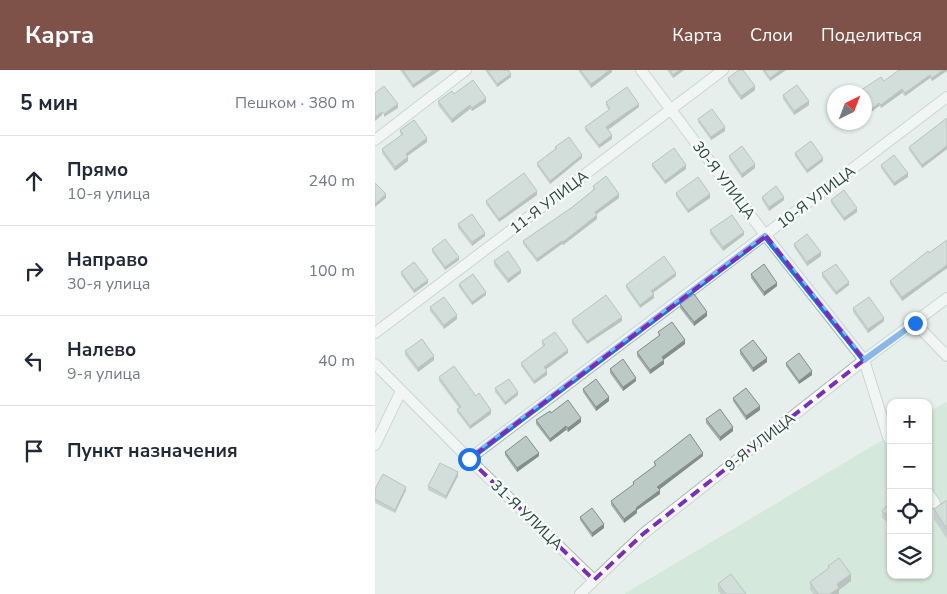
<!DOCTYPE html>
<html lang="ru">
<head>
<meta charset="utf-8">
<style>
	:root { --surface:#fff; --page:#f6f6f7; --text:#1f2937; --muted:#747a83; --line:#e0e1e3; --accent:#7f5249 }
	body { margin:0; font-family:"Nunito Sans",sans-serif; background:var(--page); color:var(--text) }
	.controls { position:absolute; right:15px; bottom:15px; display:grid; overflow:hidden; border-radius:10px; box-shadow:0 1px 4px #0004 }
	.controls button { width:45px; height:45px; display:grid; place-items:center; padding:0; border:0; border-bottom:1px solid var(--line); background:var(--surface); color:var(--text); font:25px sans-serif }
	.compass { position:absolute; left:452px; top:15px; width:45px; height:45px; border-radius:50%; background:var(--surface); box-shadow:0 1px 4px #0004; rotate:42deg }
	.stop { position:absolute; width:15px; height:15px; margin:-11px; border:4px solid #1a73e8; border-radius:50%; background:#fff }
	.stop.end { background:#1a73e8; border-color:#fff; box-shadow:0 1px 5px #0008 }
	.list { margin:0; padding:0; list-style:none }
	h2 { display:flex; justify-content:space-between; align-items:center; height:65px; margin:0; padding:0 20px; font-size:21px }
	h2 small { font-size:16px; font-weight:400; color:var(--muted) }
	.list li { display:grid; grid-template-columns:32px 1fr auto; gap:15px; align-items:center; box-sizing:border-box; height:90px; padding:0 20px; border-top:1px solid var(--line) }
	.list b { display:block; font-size:19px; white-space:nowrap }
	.list p { margin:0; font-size:16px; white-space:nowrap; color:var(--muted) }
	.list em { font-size:16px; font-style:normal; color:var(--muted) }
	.icon { flex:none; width:28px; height:28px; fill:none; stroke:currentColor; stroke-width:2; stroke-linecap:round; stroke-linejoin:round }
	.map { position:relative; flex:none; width:572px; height:524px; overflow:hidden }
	header { display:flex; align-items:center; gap:30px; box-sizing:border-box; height:70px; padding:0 25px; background:var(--accent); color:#fff }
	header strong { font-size:24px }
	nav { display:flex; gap:28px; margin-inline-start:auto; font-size:18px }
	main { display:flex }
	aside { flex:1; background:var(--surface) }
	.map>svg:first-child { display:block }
</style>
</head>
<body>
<header>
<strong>Карта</strong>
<nav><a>Карта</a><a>Слои</a><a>Поделиться</a></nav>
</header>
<main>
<aside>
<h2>5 мин<small>Пешком · 380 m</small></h2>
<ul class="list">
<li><svg class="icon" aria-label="ahead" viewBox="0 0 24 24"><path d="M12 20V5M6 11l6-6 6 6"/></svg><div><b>Прямо</b><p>10-я улица</p></div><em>240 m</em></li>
<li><svg class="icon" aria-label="right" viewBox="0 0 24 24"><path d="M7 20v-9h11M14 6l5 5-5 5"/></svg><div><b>Направо</b><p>30-я улица</p></div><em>100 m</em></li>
<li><svg class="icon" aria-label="left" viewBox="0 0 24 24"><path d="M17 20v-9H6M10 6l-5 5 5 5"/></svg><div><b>Налево</b><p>9-я улица</p></div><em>40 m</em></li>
<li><svg class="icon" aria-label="arrive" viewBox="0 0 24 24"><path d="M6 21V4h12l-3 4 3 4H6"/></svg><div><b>Пункт назначения</b></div></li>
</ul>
</aside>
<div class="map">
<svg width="572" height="524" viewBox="0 0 572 524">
	<rect width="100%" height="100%" fill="#e6efeb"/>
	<!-- green -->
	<path fill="#bfe0c8" d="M572 332V524H249L516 365V505H553V342Z"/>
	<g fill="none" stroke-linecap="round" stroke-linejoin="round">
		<!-- minor casing -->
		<g stroke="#a8b8b2" stroke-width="12">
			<path id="minor" d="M266 0 391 166 489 290 513 367 516 371
				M0 70 91 0
				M540 253 572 286
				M0 263 348 0
				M0 294 94 389 219 510
				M0 375 26 321
				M94 389 572 27
				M553 423 560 433
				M205 524 268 464 489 290 572 228"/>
		</g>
		<!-- minor -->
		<use href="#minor" stroke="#fff" stroke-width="10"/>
	</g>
	<!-- wall -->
	<path fill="#a1aea9" d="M25 0H65L38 18Z
		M110 0H133L136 7 122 17Z
		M203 0H237V2L216 18Z
		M292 0H309L298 8Z
		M387 0H411L395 11Z
		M572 0 557 11 555 8 530 26 527 23 506 38 504 36 490 47 509 11Z
		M353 8 380 20 366 30 353 12Z
		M79 24 111 32 97 41 95 39 77 53 63 35V31Z
		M408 25 434 35 419 45 408 29Z
		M231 32 264 37 233 60 237 69 224 78 210 60V57L234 40 231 36Z
		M572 48V79L547 98 534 80V77Z
		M323 49 350 61 336 70 323 52Z
		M25 60 52 72 32 86 33 91 20 101 7 83V79L26 65 25 63Z
		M180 77 207 88 175 114 162 96V93L180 79Z
		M420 83 448 91 432 103 420 86Z
		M354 86 380 98 367 108 354 89Z
		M277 94 311 99 290 114 277 97Z
		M506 95 533 107 519 116 506 98Z
		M218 116 244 128 222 144V149L188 175 187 174 162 192 148 174V171L196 138 218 120Z
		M301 123 335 128 313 143 301 126Z
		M162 125 124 152 111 134V131Z
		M387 127 409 130 394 141 387 130Z
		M456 130 482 142 469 151 456 133Z
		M83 154 110 166 97 176 83 158Z
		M335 160 369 165 348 181 335 164Z
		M572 170V198L527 231 515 214V211Z
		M419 174 446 186 432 196 419 177Z
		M57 179 84 190 70 200 57 182Z
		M119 191 146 203 133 213 119 195Z
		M26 202 53 213 39 223 26 205Z
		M447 203 474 215 461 225 447 207Z
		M376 204 402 216 389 226 376 208Z
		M301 206 278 223 279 228 265 238 251 218V215Z
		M84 214 111 225 97 235 84 217Z
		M305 234 332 246 319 256 305 238Z
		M55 237 82 249 69 259 55 241Z
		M478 238 509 251 493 263 478 242Z
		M197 250 247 251 212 274 197 254Z
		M283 262 310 274 288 290 289 294 275 304 262 286V282L284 266Z
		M167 271 193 283 171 299 172 305 159 314 146 296V293L168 276 167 275Z
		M365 280 392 292 378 302 365 284Z
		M30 281 59 290 43 302 30 285Z
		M411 293 437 305 424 314 411 296Z
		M235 299 261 311 248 321 235 303Z
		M64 307 101 326 116 344 95 359 82 342V339L84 338 64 311Z
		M120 318 143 325 130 335 120 322Z
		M208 319 234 331 221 341 208 322Z
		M358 328 385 340 371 350 358 331Z
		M176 343 206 352 193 362 191 360 175 372 161 354V350Z
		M331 349 358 361 345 371 331 353Z
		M130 382 164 386 142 402 130 385Z
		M328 386 284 420 285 424 262 440V443L249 453 236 435V431L258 415V412L280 396 279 392Z
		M83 406 71 429 53 420V416Z
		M0 419 31 420 20 443 0 433Z
		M572 430V469L559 449V439Z
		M516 431V455L507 448V441Z
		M205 447 229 458 217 467 205 450Z
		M453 496 476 511 464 520V524H438L435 519V512L453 499Z
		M343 514 371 524H346L343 521Z"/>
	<!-- shaded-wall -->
	<path fill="#838d89" d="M59 0H65L38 18V15Z
		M235 0H237V2L216 18V14Z
		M305 0H309L298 8V5Z
		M406 0H411L395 11V8Z
		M568 0H572V1L557 11V8Z
		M136 4V7L122 17V14Z
		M555 5V8L530 26V23Z
		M380 16V20L366 30V26Z
		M527 19V23L506 38V35Z
		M111 28V32L97 41V38Z
		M434 31V35L419 45V41Z
		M504 33V36L490 47V44Z
		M23 34V38L9 47V44Z
		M264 34V37L231 61V57Z
		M95 35V39L77 53V49Z
		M7 42V45L0 51V47Z
		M478 52H482L476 57V53Z
		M350 57V61L336 70V67Z
		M237 65V69L224 78V75Z
		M52 68V72L31 87V84Z
		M572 76V79L547 98V95Z
		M207 85V88L175 114V111Z
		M33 87V91L20 101V97Z
		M448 88V91L432 103V100Z
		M380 94V98L367 108V104Z
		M311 95V99L290 114V111Z
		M533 103V107L519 116V113Z
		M162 121V125L124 152V149Z
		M11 124V128L0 137V134Z
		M244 124V128L220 145V142Z
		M335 124V128L313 143V140Z
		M409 127V130L394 141V137Z
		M482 138V142L469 151V148Z
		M222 145V149L188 175V172Z
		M369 162V165L348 181V177Z
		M110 163V166L97 176V172Z
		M187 171V174L162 192V189Z
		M446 182V186L432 196V192Z
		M84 187V190L70 200V197Z
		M572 195V198L527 231V227Z
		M146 200V203L133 213V209Z
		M301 203V206L276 224V221Z
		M53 210V213L39 223V220Z
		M474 212V215L461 225V222Z
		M402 213V216L389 226V222Z
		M111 222V225L97 235V232Z
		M279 224V228L265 238V235Z
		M332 242V246L319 256V252Z
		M82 245V249L69 259V255Z
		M247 247V251L212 274V271Z
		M509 248V251L493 263V259Z
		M310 270V274L287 291V287Z
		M193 280V283L169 301V297Z
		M59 286V290L43 302V298Z
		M392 288V292L378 302V298Z
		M289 290V294L275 304V300Z
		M172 301V305L159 314V311Z
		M437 301V305L424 314V311Z
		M261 308V311L248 321V317Z
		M143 322V325L130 335V332Z
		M234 327V331L221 341V337Z
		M385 336V340L371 350V346Z
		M116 340V344L95 359V356Z
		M206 348V352L193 362V358Z
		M191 356V360L175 372V369Z
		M358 357V361L345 371V367Z
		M164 383V386L142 402V398Z
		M328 383V386L282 421V417Z
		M83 402V406L71 429V426Z
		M31 417V420L20 443V440Z
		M285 420V424L262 440V443L249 453V449L261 438Z
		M229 454V458L217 467V463Z
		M476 504V511L464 520V524H455L462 514Z"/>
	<!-- building -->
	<path fill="#bbcac4" stroke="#838d89" d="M28 0H59L38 15Z
		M112 0H133L136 4 122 14Z
		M205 0H235L216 14Z
		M295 0H305L298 5Z
		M364 0H368L380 16 366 26 353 8Z
		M389 0H406L395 8Z
		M524 0H568L557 8 555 5 530 23 527 19 506 35 504 33 490 44V22H483L506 7 509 11Z
		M98 10 111 28 97 38 95 35 77 49 63 31 77 21 79 24Z
		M422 15 434 31 419 41 408 25Z
		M9 16 23 34 9 44 7 42 0 47V23Z
		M252 17 264 34 231 57 237 65 224 75 210 57 235 39 231 32Z
		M337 39 350 57 336 67 323 49Z
		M572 48V76L547 95 534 77Z
		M39 50 52 68 31 84 33 87 20 97 7 79 28 64 25 60Z
		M194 67 207 85 175 111 162 93 182 78 180 77Z
		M436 71 448 88 432 100 420 83Z
		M367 76 380 94 367 104 354 86Z
		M299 78 311 95 290 111 277 94Z
		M519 85 533 103 519 113 506 95Z
		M149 103 162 121 124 149 111 131Z
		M231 106 244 124 220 142 222 145 188 172 187 171 162 189 148 171 196 138 220 119 218 116Z
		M323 107 335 124 313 140 301 123Z
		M0 113 11 124 0 134Z
		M401 116 409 127 394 137 387 127Z
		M469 120 482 138 469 148 456 130Z
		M97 144 110 163 97 172 83 154Z
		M357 145 369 162 348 177 335 160Z
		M432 164 446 182 432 192 419 174Z
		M70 169 84 187 70 197 57 179Z
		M572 170V195L527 227 515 211 553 181 554 183Z
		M133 181 146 200 133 209 119 191Z
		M289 186 301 203 276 221 279 224 265 235 251 215Z
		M39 192 53 210 39 220 26 202Z
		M389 194 402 213 389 222 376 204Z
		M461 194 474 212 461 222 447 203Z
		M98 204 111 222 97 232 84 214Z
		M319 224 332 242 319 252 305 234Z
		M231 225 247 247 212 271 197 250Z
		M69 227 82 245 69 255 55 237Z
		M494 227 509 248 493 259 478 238Z
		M297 252 310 270 287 287 289 290 275 300 262 282 285 265 283 262Z
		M180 262 193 280 169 297 172 301 159 311 146 293 170 275 167 271Z
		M47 269 59 286 43 298 30 281Z
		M378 270 392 288 378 298 365 280Z
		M424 283 437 301 424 311 411 293Z
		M248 289 261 308 248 317 235 299Z
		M79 296 101 326 104 323 116 340 95 356 82 339 86 337 64 307Z
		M134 309 143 322 130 332 120 318Z
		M221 309 234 327 221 337 208 319Z
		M371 318 385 336 371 346 358 328Z
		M193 330 206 348 193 358 191 356 175 369 161 350 175 341 176 343Z
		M345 339 358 357 345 367 331 349Z
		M315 364 328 383 282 417 285 420 261 438 262 439 249 449 236 431 259 414 258 412 281 395 279 392Z
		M151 366 164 383 142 398 130 382Z
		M65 393 83 402 71 426 53 416Z
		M8 404 31 417 20 440 0 429V419Z
		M572 430V459L559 439Z
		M516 431V448L507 441Z
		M217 438 229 454 217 463 205 447Z
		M464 488 476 504 462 514 464 518 455 524H443L435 512 454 498 453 496Z
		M356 504 371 524H351L343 514Z"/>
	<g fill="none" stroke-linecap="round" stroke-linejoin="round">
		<!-- route -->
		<path stroke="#1a73e8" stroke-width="6" d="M94 389 390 166 489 290 540 253"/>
	</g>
	<!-- marked area -->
	<path d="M0 0H572V524H0ZM391 166 489 290 268 464 219 510 94 389Z" fill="#e6efeb" fill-opacity=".55" fill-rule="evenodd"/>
	<path fill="none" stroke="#7b2cbf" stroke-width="4" stroke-dasharray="10 6" stroke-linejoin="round" d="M391 166 489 290 268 464 219 510 94 389Z"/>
	<g text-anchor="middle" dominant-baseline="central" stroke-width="5" stroke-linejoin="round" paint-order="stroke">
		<!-- street labels -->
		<g font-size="15" fill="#24423a" stroke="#f7fbf9">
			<text transform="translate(349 110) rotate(53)">30-Я УЛИЦА</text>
			<text transform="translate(441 127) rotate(-37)">10-Я УЛИЦА</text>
			<text transform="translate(174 132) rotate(-37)">11-Я УЛИЦА</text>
			<text transform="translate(385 372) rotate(-38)">9-Я УЛИЦА</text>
			<text transform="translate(152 445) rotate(44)">31-Я УЛИЦА</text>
		</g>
	</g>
</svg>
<div class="controls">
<button>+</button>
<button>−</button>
<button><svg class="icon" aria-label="locate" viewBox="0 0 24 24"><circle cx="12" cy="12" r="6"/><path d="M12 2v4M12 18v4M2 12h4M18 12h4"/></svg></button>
<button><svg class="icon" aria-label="layers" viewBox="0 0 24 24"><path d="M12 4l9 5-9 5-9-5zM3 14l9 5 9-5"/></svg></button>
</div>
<svg class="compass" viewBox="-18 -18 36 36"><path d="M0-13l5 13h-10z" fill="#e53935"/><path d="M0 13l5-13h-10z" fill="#747a83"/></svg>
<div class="stop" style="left:94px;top:389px"></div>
<div class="stop end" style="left:540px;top:253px"></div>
</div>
</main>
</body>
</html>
